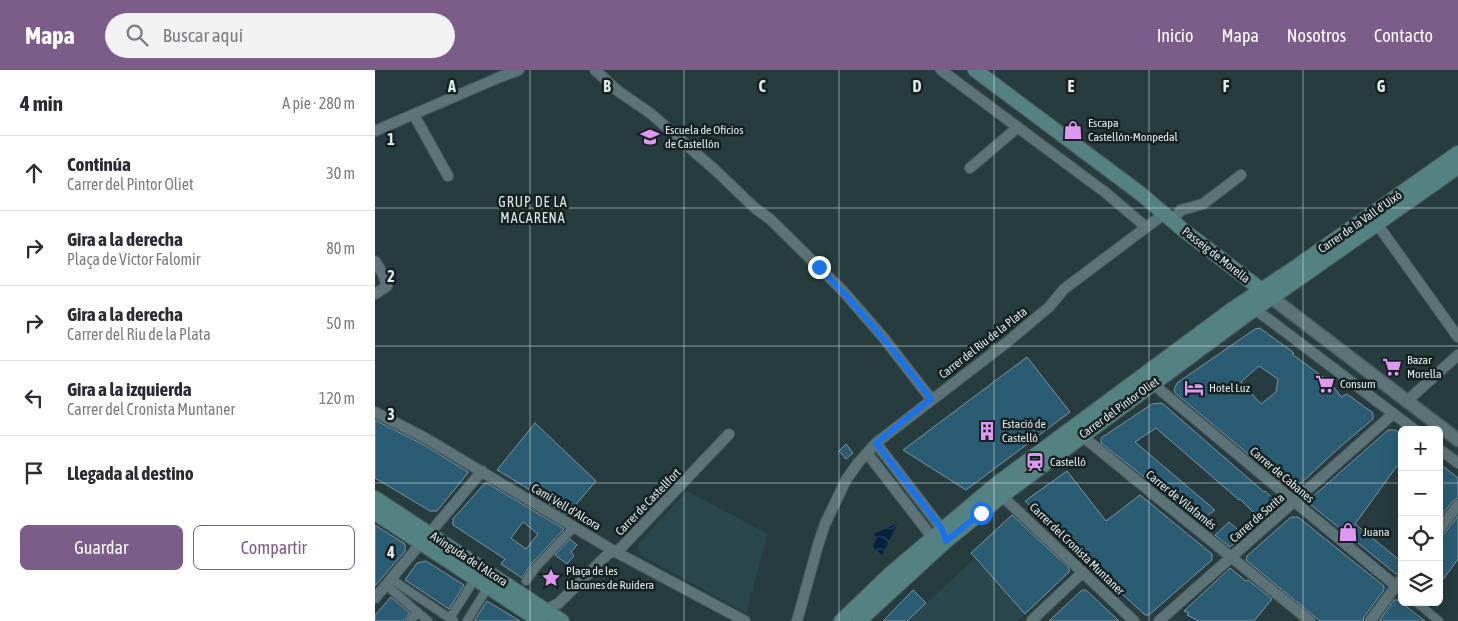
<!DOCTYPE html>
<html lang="es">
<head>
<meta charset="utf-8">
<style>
	:root { --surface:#fff; --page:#f2f2f3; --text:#2b2b33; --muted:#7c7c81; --line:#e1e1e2; --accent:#7c5c89 }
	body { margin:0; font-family:"Asap Condensed",sans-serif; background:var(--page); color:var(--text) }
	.controls { position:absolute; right:15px; bottom:15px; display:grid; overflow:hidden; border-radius:8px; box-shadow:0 5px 20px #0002 }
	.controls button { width:45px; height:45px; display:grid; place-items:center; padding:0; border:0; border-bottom:1px solid var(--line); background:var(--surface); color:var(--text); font:25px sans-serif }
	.stop { position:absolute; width:15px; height:15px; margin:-11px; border:4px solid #1a73e8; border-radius:50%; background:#fff }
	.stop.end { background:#1a73e8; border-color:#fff; box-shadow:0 1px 5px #0008 }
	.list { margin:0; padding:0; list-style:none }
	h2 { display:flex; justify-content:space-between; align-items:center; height:65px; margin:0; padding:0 20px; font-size:21px }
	h2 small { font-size:16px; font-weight:400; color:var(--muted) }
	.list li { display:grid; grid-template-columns:32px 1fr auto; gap:15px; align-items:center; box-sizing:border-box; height:75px; padding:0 20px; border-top:1px solid var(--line) }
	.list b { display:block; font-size:19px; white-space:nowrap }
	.list p { margin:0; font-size:16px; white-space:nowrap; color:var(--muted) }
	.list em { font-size:16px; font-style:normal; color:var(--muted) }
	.actions { display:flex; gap:10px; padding:15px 20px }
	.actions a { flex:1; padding:11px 0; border:1px solid var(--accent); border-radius:8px; text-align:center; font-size:18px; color:var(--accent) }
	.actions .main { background:var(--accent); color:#fff }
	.icon { flex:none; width:28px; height:28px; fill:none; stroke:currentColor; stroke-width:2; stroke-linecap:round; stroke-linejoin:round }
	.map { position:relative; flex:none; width:1083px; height:551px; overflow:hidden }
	header { display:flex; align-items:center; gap:30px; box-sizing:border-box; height:70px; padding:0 25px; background:var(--accent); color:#fff }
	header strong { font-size:24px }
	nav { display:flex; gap:28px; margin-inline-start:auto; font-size:18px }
	.search { width:350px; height:45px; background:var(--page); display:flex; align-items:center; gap:12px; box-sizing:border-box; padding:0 18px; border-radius:28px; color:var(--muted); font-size:19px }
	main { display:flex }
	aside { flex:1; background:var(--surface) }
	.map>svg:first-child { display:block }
</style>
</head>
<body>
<header>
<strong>Mapa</strong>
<div class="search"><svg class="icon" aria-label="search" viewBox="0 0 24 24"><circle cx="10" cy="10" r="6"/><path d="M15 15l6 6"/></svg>Buscar aquí</div>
<nav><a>Inicio</a><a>Mapa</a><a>Nosotros</a><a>Contacto</a></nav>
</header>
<main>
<aside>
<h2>4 min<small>A pie · 280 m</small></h2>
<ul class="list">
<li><svg class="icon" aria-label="ahead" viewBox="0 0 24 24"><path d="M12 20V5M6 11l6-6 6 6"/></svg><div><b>Continúa</b><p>Carrer del Pintor Oliet</p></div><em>30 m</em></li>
<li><svg class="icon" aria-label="right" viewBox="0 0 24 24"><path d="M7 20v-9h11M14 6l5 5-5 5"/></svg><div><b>Gira a la derecha</b><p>Plaça de Víctor Falomir</p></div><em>80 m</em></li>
<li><svg class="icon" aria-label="right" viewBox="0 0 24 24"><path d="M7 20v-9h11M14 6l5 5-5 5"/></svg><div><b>Gira a la derecha</b><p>Carrer del Riu de la Plata</p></div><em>50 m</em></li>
<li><svg class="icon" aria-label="left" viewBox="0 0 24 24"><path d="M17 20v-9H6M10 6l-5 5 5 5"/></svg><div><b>Gira a la izquierda</b><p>Carrer del Cronista Muntaner</p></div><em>120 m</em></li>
<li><svg class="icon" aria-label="arrive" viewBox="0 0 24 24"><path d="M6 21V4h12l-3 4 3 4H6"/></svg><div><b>Llegada al destino</b></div></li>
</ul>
<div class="actions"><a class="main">Guardar</a><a>Compartir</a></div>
</aside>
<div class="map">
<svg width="1083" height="551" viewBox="0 0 1083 551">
	<defs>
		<pattern id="water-waves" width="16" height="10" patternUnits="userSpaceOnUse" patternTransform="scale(1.25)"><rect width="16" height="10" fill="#052240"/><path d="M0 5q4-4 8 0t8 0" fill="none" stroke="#29425c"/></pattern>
	</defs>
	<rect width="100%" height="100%" fill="#263c3f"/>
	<!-- built -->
	<path fill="#29474d" d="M312 421 393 464 371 543 265 485 263 474Z
		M599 489 627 517 650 544 643 551H532Z"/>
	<!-- water -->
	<path fill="url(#water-waves)" d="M523 453 507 485 498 477 501 469 499 464Z"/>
	<!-- building -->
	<path fill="#2a5d74" stroke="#7e929d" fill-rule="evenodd" d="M885 258 919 283 917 284 955 312 966 327 972 324 998 343V349L965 377 922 417 914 418 800 323 799 320 802 313 880 259ZM884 296 903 309 901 322 886 334 866 312Z
		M652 287 695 342 591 420 528 380Z
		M787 333 889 422 890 421 901 431V437L885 449 865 429 864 430 781 358 760 372 840 440 825 451 726 373V368L777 334Z
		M0 350 49 375 93 402V403L62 441H55L0 408Z
		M160 353 221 411 192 445 174 434 175 432 122 400Z
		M1013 360H1020L1027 365V400L1022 396 980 454 1027 492V500L1021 504 936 435 935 429Z
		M471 374 478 383 471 389 464 381Z
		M1064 393 1083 408V428L1078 431 1064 448Z
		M692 401 731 451 765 425 837 484V490L774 545H770L684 466 650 431Z
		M112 413 189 459 157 493 147 508 126 494 130 489 78 455V449L109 414ZM148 452 163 464 151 479 136 468Z
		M637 445 694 498V502L650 544 596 483Z
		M1083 446V489L1064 515V467L1069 464Z
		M916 447H923L1009 516V520L989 547 988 551H945L871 490 872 486Z
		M854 452 869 465 855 477 840 465Z
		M0 455 30 474V481L0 516Z
		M195 469 202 475 196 482 199 486 192 494 180 485Z
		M51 491 89 515 74 539 30 510 42 493Z
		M855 498 871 511 873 510 897 529 879 551H824L812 545 814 543 809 541Z
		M538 520 551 533 532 551H508Z
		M707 520H711L744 551H674Z
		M16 527 35 543 28 551H0V545Z
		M1019 530H1023L1050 551H1004Z
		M112 531 145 551H99Z"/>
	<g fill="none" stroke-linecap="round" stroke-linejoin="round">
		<!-- pedestrian casing -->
		<g stroke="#485b5e" stroke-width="10">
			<path id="pedestrian" d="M16 509 79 551
				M151 511 161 497 199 457
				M11 515 53 551
				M1041 532 1064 551
				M75 548 100 509
				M35 551 43 542
				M92 551 113 517"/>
		</g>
		<!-- minor casing -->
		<g stroke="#485b5e" stroke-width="12">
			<path id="minor" d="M220 0 243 21 275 43 339 99 381 139 395 149 468 221 508 267 556 329
				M566 0 731 123 771 157
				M39 45 73 106
				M0 61 125 7 144 0
				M595 98 643 57
				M797 151 806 140 828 134 866 105
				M1002 154 1083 267
				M0 191 8 204 12 216 0 224
				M880 239 1040 360
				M778 314 1021 516
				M1032 331 1083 285
				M0 342 52 369 239 481 370 551
				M707 366 935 551
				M501 373 567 459 569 464
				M1064 379 1083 393
				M492 383 557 467 564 469
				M627 426 759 551
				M1064 460 1083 435
				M54 464 107 401
				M0 528 46 473
				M170 540 184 533 233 484 245 479 354 364
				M657 550 708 502
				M422 551 443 475 450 454 471 410 483 393 501 373 631 273 674 237 689 219 789 144
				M784 551 1018 344
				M995 551 1027 508"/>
		</g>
		<!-- tertiary casing -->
		<g stroke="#485b5e" stroke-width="15">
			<path id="tertiary" d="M897 228 1083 370"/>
		</g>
		<!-- secondary casing -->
		<g stroke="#485b5e" stroke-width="16">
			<path id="secondary" d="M600 0 766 124 807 159 892 224
				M0 428 187 551
				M0 443 165 551
				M466 551 516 503 620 415 859 238 918 199 1083 83
				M484 551 571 471 627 426 870 246 925 208 1083 97"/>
		</g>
		<!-- pedestrian -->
		<use href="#pedestrian" stroke="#5c7377" stroke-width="8"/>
		<!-- minor -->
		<use href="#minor" stroke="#5c7377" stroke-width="10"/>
		<!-- tertiary -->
		<use href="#tertiary" stroke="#5c7377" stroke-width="12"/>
		<!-- secondary -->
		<use href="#secondary" stroke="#548282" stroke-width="14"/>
	</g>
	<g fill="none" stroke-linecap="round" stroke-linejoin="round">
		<!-- route -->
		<path stroke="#1a73e8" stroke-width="6" d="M444 197C485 238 521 283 556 329L501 373 567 459 571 471 606 443"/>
	</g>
	<!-- grid -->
	<path fill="none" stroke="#deebed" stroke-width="1" stroke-opacity="0.55" d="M155 0V551M309 0V551M464 0V551M619 0V551M774 0V551M928 0V551M0 138H1083M0 276H1083M0 413H1027M1064 413H1083"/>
	<!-- icons -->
	<defs>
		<g id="shop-bare" transform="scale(1.5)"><path d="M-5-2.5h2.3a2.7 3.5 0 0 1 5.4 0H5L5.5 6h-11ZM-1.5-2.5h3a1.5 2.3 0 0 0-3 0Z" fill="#de98f2" stroke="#172122" stroke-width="2.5" paint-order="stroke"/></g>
		<g id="school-bare" transform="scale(1.5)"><path d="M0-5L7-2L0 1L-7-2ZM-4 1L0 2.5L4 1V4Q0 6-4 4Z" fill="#de98f2" stroke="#172122" stroke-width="2.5" paint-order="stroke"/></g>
		<g id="supermarket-bare" transform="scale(1.5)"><path d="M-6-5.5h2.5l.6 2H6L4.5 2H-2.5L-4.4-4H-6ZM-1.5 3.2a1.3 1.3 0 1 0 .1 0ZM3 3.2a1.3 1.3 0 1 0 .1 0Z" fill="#de98f2" stroke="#172122" stroke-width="2.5" paint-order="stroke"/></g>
		<g id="hotel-bare" transform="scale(1.5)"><path d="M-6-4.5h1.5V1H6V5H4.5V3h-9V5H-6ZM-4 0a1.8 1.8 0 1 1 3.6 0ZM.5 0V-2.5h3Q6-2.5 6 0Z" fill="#de98f2" stroke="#172122" stroke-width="2.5" paint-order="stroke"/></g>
		<g id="building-bare" transform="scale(1.5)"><path d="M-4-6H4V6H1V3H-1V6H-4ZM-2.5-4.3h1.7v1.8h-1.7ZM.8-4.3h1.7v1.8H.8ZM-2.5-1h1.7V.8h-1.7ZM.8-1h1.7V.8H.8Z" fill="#de98f2" stroke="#172122" stroke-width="2.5" paint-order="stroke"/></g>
		<g id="station-bare" transform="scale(1.5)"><path d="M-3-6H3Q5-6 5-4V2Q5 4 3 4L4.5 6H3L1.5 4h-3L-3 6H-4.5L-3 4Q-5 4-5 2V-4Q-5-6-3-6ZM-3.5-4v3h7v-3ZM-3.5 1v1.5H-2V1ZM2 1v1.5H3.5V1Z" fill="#de98f2" stroke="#172122" stroke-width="2.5" paint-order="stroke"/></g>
		<g id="sight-bare" transform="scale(1.5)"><path d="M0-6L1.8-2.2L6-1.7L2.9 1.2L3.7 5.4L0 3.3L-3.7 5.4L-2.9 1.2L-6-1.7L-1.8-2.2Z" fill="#de98f2" stroke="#172122" stroke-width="2.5" paint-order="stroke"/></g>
	</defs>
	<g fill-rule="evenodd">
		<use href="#shop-bare" x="698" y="60"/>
		<use href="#school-bare" x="275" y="67"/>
		<use href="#supermarket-bare" x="1017" y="297"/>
		<use href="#supermarket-bare" x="950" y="314"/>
		<use href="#hotel-bare" x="819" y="318"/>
		<use href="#building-bare" x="612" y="361"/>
		<use href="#station-bare" x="660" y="392"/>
		<use href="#shop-bare" x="973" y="462"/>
		<use href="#sight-bare" x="176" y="508"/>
	</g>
	<g text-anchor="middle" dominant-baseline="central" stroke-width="5" stroke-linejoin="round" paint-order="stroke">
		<!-- poi labels -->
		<g font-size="12" fill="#deebed" stroke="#172122" text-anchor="start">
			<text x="713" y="53">Escapa<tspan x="713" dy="14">Castellón-Monpedal</tspan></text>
			<text x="290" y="60">Escuela de Oficios<tspan x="290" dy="14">de Castellón</tspan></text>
			<text x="1032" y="290">Bazar<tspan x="1032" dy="14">Morella</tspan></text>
			<text x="965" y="314">Consum</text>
			<text x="834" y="318">Hotel Luz</text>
			<text x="627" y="354">Estació de<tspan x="627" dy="14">Castelló</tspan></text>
			<text x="675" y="392">Castelló</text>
			<text x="988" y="462">Juana</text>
			<text x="191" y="501">Plaça de les<tspan x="191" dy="14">Llacunes de Ruidera</tspan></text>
		</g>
		<!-- street labels -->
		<g font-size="12" fill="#deebed" stroke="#172122">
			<text transform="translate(985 152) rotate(-35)">Carrer de la Vall d'Uixó</text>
			<text transform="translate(841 185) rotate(38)">Passeig de Morella</text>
			<text transform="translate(608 273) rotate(-38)">Carrer del Riu de la Plata</text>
			<text transform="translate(744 338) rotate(-36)">Carrer del Pintor Oliet</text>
			<text transform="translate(907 405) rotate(40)">Carrer de Cabanes</text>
			<text transform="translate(806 430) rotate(39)">Carrer de Vilafamés</text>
			<text transform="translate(273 432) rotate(-46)">Carrer de Castellfort</text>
			<text transform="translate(191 437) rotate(31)">Camí Vell d'Alcora</text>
			<text transform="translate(882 448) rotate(-41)">Carrer de Sorita</text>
			<text transform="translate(702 479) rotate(44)">Carrer del Cronista Muntaner</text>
			<text transform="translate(94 489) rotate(33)">Avinguda de l'Alcora</text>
		</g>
		<!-- neighbourhood labels -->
		<g font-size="14" letter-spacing="1" fill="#deebed" stroke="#172122">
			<text x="158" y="132">GRUP DE LA<tspan x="158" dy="16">MACARENA</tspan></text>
		</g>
	</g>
	<g font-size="16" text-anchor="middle" font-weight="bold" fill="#deebed" stroke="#172122" stroke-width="5" stroke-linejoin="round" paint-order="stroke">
		<text x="77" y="22">A</text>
		<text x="232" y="22">B</text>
		<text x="387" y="22">C</text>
		<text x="542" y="22">D</text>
		<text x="696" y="22">E</text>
		<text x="851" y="22">F</text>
		<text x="1006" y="22">G</text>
		<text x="16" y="75">1</text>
		<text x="16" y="212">2</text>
		<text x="16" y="350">3</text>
		<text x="16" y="488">4</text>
	</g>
</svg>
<div class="controls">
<button>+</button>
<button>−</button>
<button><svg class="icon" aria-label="locate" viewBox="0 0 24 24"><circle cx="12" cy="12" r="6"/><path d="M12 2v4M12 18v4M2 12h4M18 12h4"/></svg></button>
<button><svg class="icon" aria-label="layers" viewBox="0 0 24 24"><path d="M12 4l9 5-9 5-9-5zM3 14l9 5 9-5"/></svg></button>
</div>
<div class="stop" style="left:606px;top:443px"></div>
<div class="stop end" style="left:444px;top:197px"></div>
</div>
</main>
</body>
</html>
